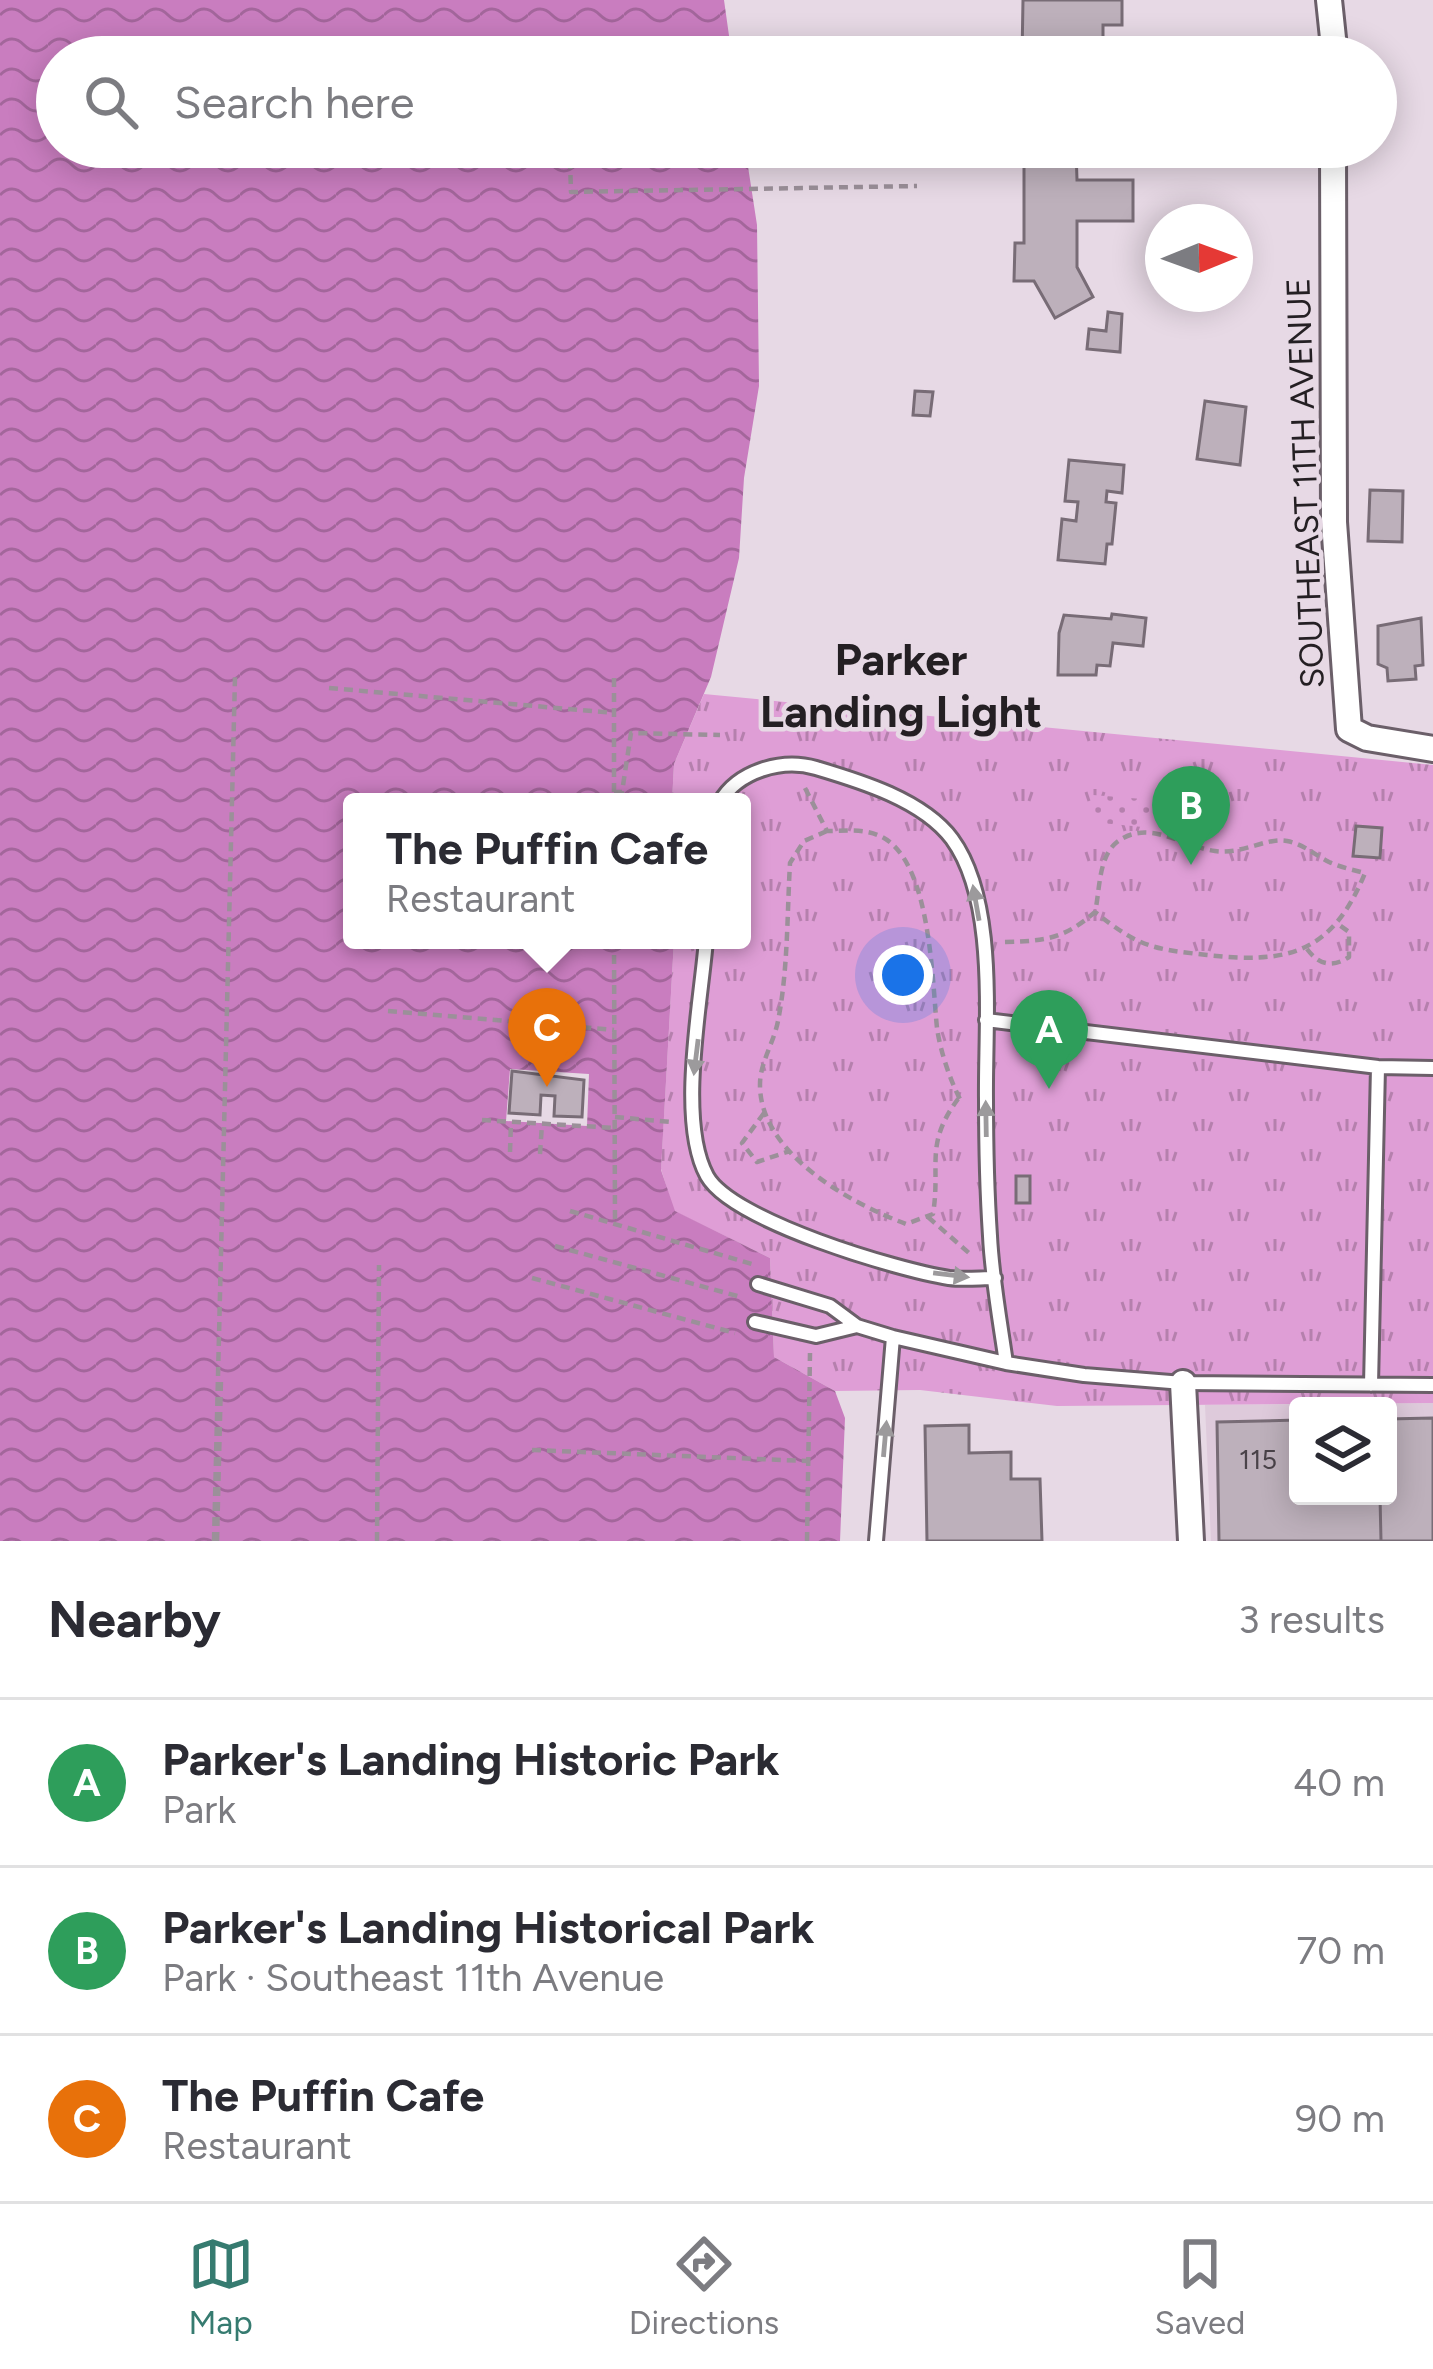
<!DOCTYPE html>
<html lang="en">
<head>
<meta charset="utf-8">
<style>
	:root { --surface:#fff; --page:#f2f2f3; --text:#2b2b33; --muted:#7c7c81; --line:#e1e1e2; --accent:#367b70 }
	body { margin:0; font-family:Figtree,sans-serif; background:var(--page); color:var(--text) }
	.controls { position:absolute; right:36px; bottom:36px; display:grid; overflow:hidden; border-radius:12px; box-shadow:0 6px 30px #0003 }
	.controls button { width:108px; height:108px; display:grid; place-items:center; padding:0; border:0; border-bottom:3px solid var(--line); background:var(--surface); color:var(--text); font:60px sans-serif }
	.compass { position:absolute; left:1145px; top:204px; width:108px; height:108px; border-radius:50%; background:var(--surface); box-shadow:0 6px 30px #0003; rotate:89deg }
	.you { position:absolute; left:903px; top:975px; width:42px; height:42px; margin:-30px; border:9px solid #fff; border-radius:50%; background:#1a73e8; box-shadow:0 0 0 18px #1a73e833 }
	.badge { display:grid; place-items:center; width:78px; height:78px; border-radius:50%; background:var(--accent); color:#fff; font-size:39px; font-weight:700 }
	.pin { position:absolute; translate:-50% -99px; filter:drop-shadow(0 3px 6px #0008) }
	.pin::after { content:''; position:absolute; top:63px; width:42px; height:36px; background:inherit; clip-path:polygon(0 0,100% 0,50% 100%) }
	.popup { position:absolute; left:343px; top:793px; width:408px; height:156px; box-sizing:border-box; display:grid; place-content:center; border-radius:12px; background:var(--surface); filter:drop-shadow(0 3px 9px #0005); font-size:39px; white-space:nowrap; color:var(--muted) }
	.popup b { font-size:45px; color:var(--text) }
	.popup::after { content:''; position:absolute; left:50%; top:100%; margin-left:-24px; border:24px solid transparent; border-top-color:var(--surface) }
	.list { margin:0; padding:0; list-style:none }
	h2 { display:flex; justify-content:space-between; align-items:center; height:156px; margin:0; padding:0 48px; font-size:51px }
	h2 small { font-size:39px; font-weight:400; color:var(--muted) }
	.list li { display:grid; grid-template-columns:78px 1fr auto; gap:36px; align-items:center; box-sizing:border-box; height:168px; padding:0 48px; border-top:3px solid var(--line) }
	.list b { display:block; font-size:45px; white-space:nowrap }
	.list p { margin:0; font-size:39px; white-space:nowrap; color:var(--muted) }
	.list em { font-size:39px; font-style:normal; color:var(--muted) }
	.icon { flex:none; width:66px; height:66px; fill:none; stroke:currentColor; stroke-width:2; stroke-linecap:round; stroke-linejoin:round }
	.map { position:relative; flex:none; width:1433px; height:1541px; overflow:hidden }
	.search { position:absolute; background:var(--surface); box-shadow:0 6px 30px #0003; left:36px; right:36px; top:36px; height:132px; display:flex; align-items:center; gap:30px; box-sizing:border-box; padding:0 42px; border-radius:66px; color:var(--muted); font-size:45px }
	.sheet { height:660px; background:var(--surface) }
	nav { display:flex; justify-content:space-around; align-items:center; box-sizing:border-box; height:168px; border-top:3px solid var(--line); background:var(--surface); font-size:33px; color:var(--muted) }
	nav a { display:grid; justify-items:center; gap:6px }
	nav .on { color:var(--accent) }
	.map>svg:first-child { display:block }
</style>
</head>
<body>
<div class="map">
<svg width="1433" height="1541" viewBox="0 0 1433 1541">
	<defs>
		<pattern id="grass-tufts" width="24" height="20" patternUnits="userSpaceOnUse" patternTransform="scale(3)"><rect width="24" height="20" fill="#df9ed6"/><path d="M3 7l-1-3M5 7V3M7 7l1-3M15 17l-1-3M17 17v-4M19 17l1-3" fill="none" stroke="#b580ad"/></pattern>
		<pattern id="garden-dots" width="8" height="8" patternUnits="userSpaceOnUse" patternTransform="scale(3)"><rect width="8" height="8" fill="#df9ed6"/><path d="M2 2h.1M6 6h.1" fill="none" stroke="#b580ad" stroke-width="1.8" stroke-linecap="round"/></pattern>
		<pattern id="water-waves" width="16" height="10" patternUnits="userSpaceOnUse" patternTransform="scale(3)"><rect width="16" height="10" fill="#c97dbf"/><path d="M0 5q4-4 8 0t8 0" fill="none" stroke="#a3669b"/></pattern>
	</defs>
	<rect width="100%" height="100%" fill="#e7d9e5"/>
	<!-- built -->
	<path fill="#decadb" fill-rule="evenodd" d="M1433 1403V1541H1211L1205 1405ZM1298 1406H1388V1496H1298Z"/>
	<!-- grass -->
	<path fill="url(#grass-tufts)" d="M704 694 1433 765V1403L1057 1406 920 1390 835 1391 774 1357 770 1258 674 1211 661 1169 674 940H742V802H672L674 764Z"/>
	<!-- garden -->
	<path fill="url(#garden-dots)" d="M1093 795 1155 800 1153 828 1091 822Z"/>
	<!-- water -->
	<path fill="url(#water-waves)" d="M0 0H724L732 57H57V147H745L757 225 759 386 744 478 739 558 711 677 674 764 672 802H352V940H674L661 1170 675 1211 770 1258 774 1357 835 1391 845 1418 840 1541H0Z"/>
	<!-- pier -->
	<path fill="#e7d9e5" d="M510 1069 589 1074 587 1126 506 1121Z"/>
	<!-- building -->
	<path fill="#bdb0bb" stroke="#786c76" stroke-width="3" d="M1023 0H1122V25H1103V57H1022Z
		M1024 150H1076L1077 180H1133V221H1077V267L1093 297 1055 318 1034 281H1014L1015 243H1024Z
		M1108 312 1122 314 1120 352 1087 349 1089 329 1106 331Z
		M915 391 933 392 930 416 913 415Z
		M1205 401 1246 407 1240 465 1197 459Z
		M1069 460 1124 465 1122 493 1107 491 1106 502 1116 503 1112 544H1107L1105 564 1058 560 1062 519 1076 521 1078 502 1065 501Z
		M1370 490 1403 491 1402 542 1368 541Z
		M1112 614 1146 618 1143 646 1113 643 1110 666 1097 665 1096 675H1058L1059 633 1064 615 1111 619Z
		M1421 618 1423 665 1415 666 1416 679 1388 681 1387 668 1378 664V626Z
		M1356 826 1382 828 1380 858 1353 856Z
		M512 1071 584 1080 582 1117 554 1116 555 1096 541 1095 540 1115 509 1113Z
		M1016 1176H1030V1203H1016Z
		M1433 1418V1541H1381L1380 1496H1388V1419Z
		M1298 1420V1496H1380L1381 1541H1219L1217 1422Z
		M969 1425V1453L1011 1452V1479H1040L1042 1541H927L925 1426Z"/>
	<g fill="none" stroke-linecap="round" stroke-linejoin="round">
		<!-- service casing -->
		<g stroke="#6b5f69" stroke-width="18">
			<path id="service" d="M720 802C738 771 782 758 816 768 860 781 923 800 952 839 998 902 985 1024 986 1099 986 1145 987 1191 990 1236 992 1278 1000 1321 1006 1363
				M706 940C701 1003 677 1121 707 1176 732 1221 898 1270 949 1278 964 1280 980 1278 995 1278
				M986 1020 1378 1067 1433 1068
				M758 1284 830 1306 857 1326 893 1337 1006 1363 1084 1375 1183 1383 1433 1385
				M755 1322 816 1336 857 1326
				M1371 1385 1378 1067
				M876 1541 893 1337"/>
		</g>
		<!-- minor casing -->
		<g stroke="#6b5f69" stroke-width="30">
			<path id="minor" d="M1329 0 1335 57
				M1333 147 1334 522 1349 729 1367 738 1433 749
				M1183 1383 1191 1541"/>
		</g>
		<!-- path -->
		<path stroke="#9b9099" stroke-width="4.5" stroke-dasharray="9 6" stroke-linecap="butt" d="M570 160 571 192 917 186
			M614 678V802
			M329 688 614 713
			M805 788 827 831C846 831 865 828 882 837 931 862 932 980 937 1028 940 1050 950 1080 960 1099
			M614 792H622L631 733 720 735
			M827 831 804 841 790 863C787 916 788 970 778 1021 774 1042 760 1063 760 1084 759 1153 850 1203 906 1224L933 1214C941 1164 924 1145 958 1099
			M614 940 615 1224
			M1005 942C1045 941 1064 939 1095 912 1100 891 1098 857 1117 842 1149 818 1183 847 1215 851 1241 855 1267 837 1287 841 1303 844 1315 855 1329 862 1340 867 1353 870 1365 873 1332 954 1287 964 1207 955 1152 949 1139 947 1095 912
			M1307 949C1319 965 1332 968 1349 957V932L1338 924
			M388 1011 614 1030
			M764 1113 742 1143 757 1162 790 1151
			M615 1117 671 1122
			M482 1120 615 1128
			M510 1152 511 1122
			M540 1154 542 1124
			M570 1211 752 1264
			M928 1217 969 1253
			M555 1246 741 1297
			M532 1278 735 1333
			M532 1450 808 1461
			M214 1541 235 677
			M217 1541 221 1379
			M377 1541 379 1265
			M807 1541 810 1353"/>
		<!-- service -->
		<use href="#service" stroke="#fff" stroke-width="12"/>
		<!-- minor -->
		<use href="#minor" stroke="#fff" stroke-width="24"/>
	</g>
	<!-- one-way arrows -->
	<defs><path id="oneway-solid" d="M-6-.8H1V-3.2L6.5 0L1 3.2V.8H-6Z" transform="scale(3)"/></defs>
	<g fill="#9c9a9c">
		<use href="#oneway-solid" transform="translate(976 903) rotate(-100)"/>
		<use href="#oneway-solid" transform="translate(696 1057) rotate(97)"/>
		<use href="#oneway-solid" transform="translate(986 1119) rotate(-91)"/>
		<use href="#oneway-solid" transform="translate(951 1275) rotate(7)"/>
		<use href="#oneway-solid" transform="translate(885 1439) rotate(-85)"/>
	</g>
	<g text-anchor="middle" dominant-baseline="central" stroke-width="9" stroke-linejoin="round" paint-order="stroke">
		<!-- number labels -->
		<g font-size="27" fill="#4a4349">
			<text x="1258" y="1459">115</text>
		</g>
		<!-- street labels -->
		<g font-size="33" fill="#241f23" stroke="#e7d9e5">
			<text transform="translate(1305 483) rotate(-92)">SOUTHEAST 11TH AVENUE</text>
		</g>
		<!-- district labels -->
		<g font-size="45" font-weight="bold" fill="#241f23" stroke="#e7d9e5">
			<text x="901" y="659">Parker<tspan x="901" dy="52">Landing Light</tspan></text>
		</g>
	</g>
</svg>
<div class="controls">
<button><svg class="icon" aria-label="layers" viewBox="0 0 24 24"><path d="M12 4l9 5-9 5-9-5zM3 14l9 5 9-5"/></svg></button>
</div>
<svg class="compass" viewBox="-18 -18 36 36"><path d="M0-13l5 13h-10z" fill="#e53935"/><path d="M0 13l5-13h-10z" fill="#7c7c81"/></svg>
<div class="you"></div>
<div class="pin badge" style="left:1049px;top:1089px;background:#2e9e5b">A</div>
<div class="pin badge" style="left:1191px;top:865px;background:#2e9e5b">B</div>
<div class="pin badge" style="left:547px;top:1087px;background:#e8710a">C</div>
<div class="popup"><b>The Puffin Cafe</b>Restaurant</div>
<div class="search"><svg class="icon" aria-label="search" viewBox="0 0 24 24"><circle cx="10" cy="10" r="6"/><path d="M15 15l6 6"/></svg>Search here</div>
</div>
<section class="sheet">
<h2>Nearby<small>3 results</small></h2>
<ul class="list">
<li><span class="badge" style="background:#2e9e5b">A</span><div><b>Parker's Landing Historic Park</b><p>Park</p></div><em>40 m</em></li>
<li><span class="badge" style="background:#2e9e5b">B</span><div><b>Parker's Landing Historical Park</b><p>Park · Southeast 11th Avenue</p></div><em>70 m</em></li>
<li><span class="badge" style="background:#e8710a">C</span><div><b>The Puffin Cafe</b><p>Restaurant</p></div><em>90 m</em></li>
</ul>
</section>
<nav>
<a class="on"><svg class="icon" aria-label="map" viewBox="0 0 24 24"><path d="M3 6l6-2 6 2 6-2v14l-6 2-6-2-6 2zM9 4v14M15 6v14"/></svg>Map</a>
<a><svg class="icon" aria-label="directions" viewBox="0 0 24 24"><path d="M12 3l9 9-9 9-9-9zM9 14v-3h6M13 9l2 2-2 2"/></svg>Directions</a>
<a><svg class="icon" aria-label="saved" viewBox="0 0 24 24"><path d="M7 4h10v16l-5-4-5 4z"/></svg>Saved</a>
</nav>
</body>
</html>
